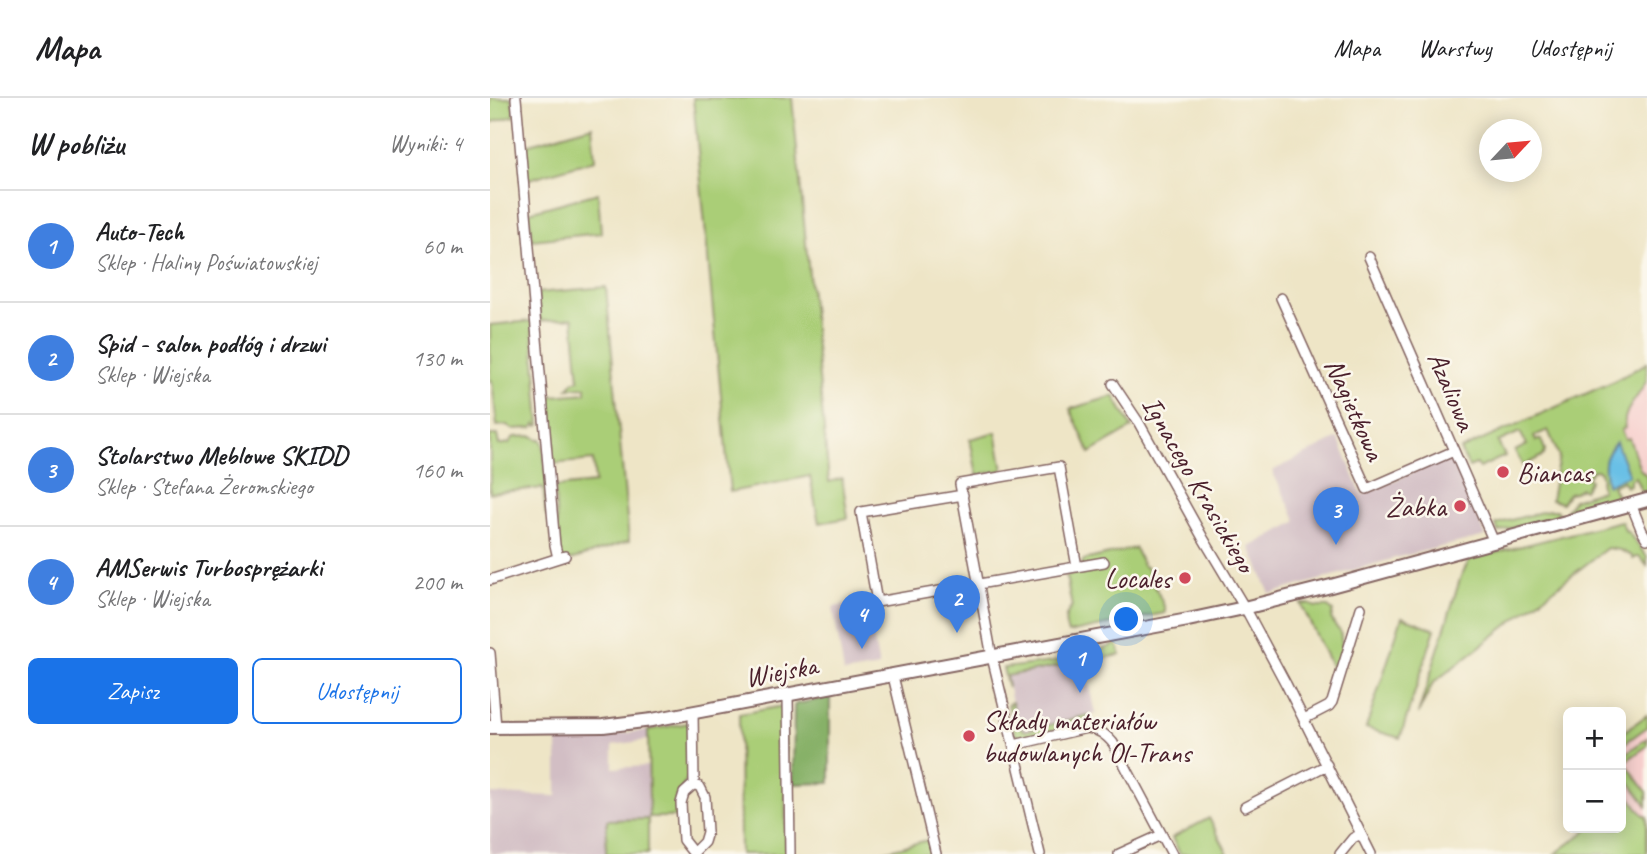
<!DOCTYPE html>
<html lang="pl">
<head>
<meta charset="utf-8">
<style>
	:root { --surface:#fff; --page:#f2f2f2; --text:#202124; --muted:#757577; --line:#e0e0e0; --accent:#1a73e8 }
	body { margin:0; font-family:Caveat,sans-serif; background:var(--page); color:var(--text) }
	.controls { position:absolute; right:21px; bottom:21px; display:grid; overflow:hidden; border-radius:10px; box-shadow:0 4px 18px #0003 }
	.controls button { width:63px; height:63px; display:grid; place-items:center; padding:0; border:0; border-bottom:2px solid var(--line); background:var(--surface); color:var(--text); font:35px sans-serif }
	.compass { position:absolute; left:989px; top:21px; width:63px; height:63px; border-radius:50%; background:var(--surface); box-shadow:0 4px 18px #0003; rotate:64deg }
	.you { position:absolute; left:637px; top:522px; width:24px; height:24px; margin:-18px; border:5px solid #fff; border-radius:50%; background:#1a73e8; box-shadow:0 0 0 10px #1a73e833 }
	.badge { display:grid; place-items:center; width:46px; height:46px; border-radius:50%; background:var(--accent); color:#fff; font-size:23px; font-weight:700 }
	.pin { position:absolute; translate:-50% -58px; filter:drop-shadow(0 2px 4px #0008) }
	.pin::after { content:''; position:absolute; top:37px; width:24px; height:21px; background:inherit; clip-path:polygon(0 0,100% 0,50% 100%) }
	.list { margin:0; padding:0; list-style:none }
	h2 { display:flex; justify-content:space-between; align-items:center; height:91px; margin:0; padding:0 28px; font-size:30px }
	h2 small { font-size:23px; font-weight:400; color:var(--muted) }
	.list li { display:grid; grid-template-columns:46px 1fr auto; gap:21px; align-items:center; box-sizing:border-box; height:112px; padding:0 28px; border-top:2px solid var(--line) }
	.list b { display:block; font-size:26px; white-space:nowrap }
	.list p { margin:0; font-size:23px; white-space:nowrap; color:var(--muted) }
	.list em { font-size:23px; font-style:normal; color:var(--muted) }
	.actions { display:flex; gap:14px; padding:21px 28px }
	.actions a { flex:1; padding:16px 0; border:2px solid var(--accent); border-radius:10px; text-align:center; font-size:24px; color:var(--accent) }
	.actions .main { background:var(--accent); color:#fff }
	.map { position:relative; flex:none; width:1157px; height:756px; overflow:hidden }
	header { display:flex; align-items:center; gap:42px; box-sizing:border-box; height:98px; padding:0 35px; background:var(--surface); border-bottom:2px solid var(--line) }
	header strong { font-size:33px }
	nav { display:flex; gap:38px; margin-inline-start:auto; font-size:24px }
	main { display:flex }
	aside { flex:1; background:var(--surface) }
	.map>svg:first-child { display:block }
</style>
</head>
<body>
<header>
<strong>Mapa</strong>
<nav><a>Mapa</a><a>Warstwy</a><a>Udostępnij</a></nav>
</header>
<main>
<aside>
<h2>W pobliżu<small>Wyniki: 4</small></h2>
<ul class="list">
<li><span class="badge" style="background:#3f7fe0">1</span><div><b>Auto-Tech</b><p>Sklep · Haliny Poświatowskiej</p></div><em>60 m</em></li>
<li><span class="badge" style="background:#3f7fe0">2</span><div><b>Spid - salon podłóg i drzwi</b><p>Sklep · Wiejska</p></div><em>130 m</em></li>
<li><span class="badge" style="background:#3f7fe0">3</span><div><b>Stolarstwo Meblowe SKIDD</b><p>Sklep · Stefana Żeromskiego</p></div><em>160 m</em></li>
<li><span class="badge" style="background:#3f7fe0">4</span><div><b>AMSerwis Turbosprężarki</b><p>Sklep · Wiejska</p></div><em>200 m</em></li>
</ul>
<div class="actions"><a class="main">Zapisz</a><a>Udostępnij</a></div>
</aside>
<div class="map">
<svg width="1157" height="756" viewBox="0 0 1157 756">
	<rect width="100%" height="100%" fill="#fbf7ec"/>
	<filter id="ink" filterUnits="userSpaceOnUse"><feTurbulence type="fractalNoise" baseFrequency=".0143" numOctaves="2"/><feDisplacementMap in="SourceGraphic" scale="14" xChannelSelector="R" yChannelSelector="G"/><feConvolveMatrix kernelMatrix="1 2 1 2 8 2 1 2 1" color-interpolation-filters="sRGB"/></filter>
	<filter id="wash" filterUnits="userSpaceOnUse"><feTurbulence type="fractalNoise" baseFrequency=".00686" numOctaves="4" result="noise"/><feDisplacementMap in="SourceGraphic" scale="28" xChannelSelector="R" yChannelSelector="G"/><feGaussianBlur stdDeviation="1.57" result="paint"/><feColorMatrix in="noise" values="0 0 0 0 0 0 0 0 0 0 0 0 0 0 0 0 0 1.4 0 .05"/><feComposite in="paint" operator="in"/></filter>
	<g filter="url(#wash)">
		<rect width="100%" height="100%" fill="#eee5c6"/>
		<!-- built -->
		<path fill="#f7d0ce" d="M1157 277V394L1152 395 1125 331Z
			M1157 617V739L1131 721V636Z"/>
		<!-- industrial -->
		<path fill="#d2bec4" d="M848 340 872 397 955 360 961 361 996 438 909 459 780 496 760 449 807 423 782 373Z
			M377 503 389 569 354 575 343 509Z
			M594 563 606 615 535 633 527 626 516 578Z
			M158 632V642L123 647V670L158 668 159 723 157 721 117 722 116 756H0V696L67 698V638L123 637Z"/>
		<!-- green -->
		<path fill="#aace77" stroke="#7a7651" stroke-width="2" d="M0 0H22L24 18 0 25Z
			M203 0H302L339 384 352 380 358 420 329 425 320 378 240 394Z
			M102 28 105 62 36 82 33 48Z
			M108 95 111 135 42 142 39 114Z
			M116 189 139 443 72 465 68 454 65 389 105 385 103 362 62 366 56 305 62 298 96 295V289L78 290 83 284 89 282 83 220 50 223 47 195Z
			M42 223 50 327 47 328 46 325 42 330 22 331 17 327 7 328 2 283H0V227Z
			M1157 265C1157 271 1157 278 1156 283 1151 298 1131 312 1135 330L1131 332 1135 341 1139 340 1150 371 1157 378V394L1152 395 1145 379 1140 382V387L1136 389 1133 383 1122 388 1126 396 1125 402 1077 415 1076 413 1083 402 1112 392 1110 383 1112 382 1110 374 1107 372 1102 373 1097 380 1100 382 1094 392 1091 390 1084 394 1079 395 1072 405 1061 402 1069 358 1058 332 1044 338 1046 343 1051 341 1055 352 1054 357 1033 368 1025 353 1037 347 1030 334 1008 344 1015 358 989 370 986 366 979 369 970 352 1122 284Z
			M624 298 642 330 600 355 580 311Z
			M506 334 513 372 487 377 480 341Z
			M0 337H7L9 347 19 345 24 339 43 338 48 342 51 341 53 345 60 418H56L53 390 0 395Z
			M1059 412H1066L1070 417 1008 434 1006 426Z
			M1131 423 1136 434H1138L1157 459V468L1149 458 1143 461 1142 458 1130 452 1117 450 943 585 928 616 971 478 980 461Z
			M645 450 653 468 656 469 675 510V515L578 535C574 525 574 517 582 509L576 478 593 473 592 465 594 462Z
			M811 506H819L826 509H838L843 513 841 520 845 528 850 533 853 554 845 576Z
			M912 519 945 531 910 640 876 630Z
			M627 546 631 557 516 578 518 590 513 570 563 564 593 558Z
			M522 604 527 626 535 633 599 617 601 620 598 624 535 639 525 637 518 606Z
			M293 608 295 614 296 756H250L249 616Z
			M1157 617V629L1131 648V636Z
			M199 625V678L186 700 187 719H159L158 632Z
			M1157 640V648L1135 664 1157 694V708L1131 672V659Z
			M1131 687 1153 716 1157 719V756H1065L1100 730H1131Z
			M719 720 738 756H690L682 740Z
			M158 721V756H116L117 722Z
			M438 742 441 756H384Z"/>
		<!-- forest -->
		<path fill="#87b168" stroke="#68684a" stroke-width="2" d="M340 599V685L303 686 304 608 306 606Z"/>
		<!-- water -->
		<path fill="#69c0e6" stroke="#5a7088" stroke-width="2" d="M1126 344 1139 377 1117 387C1113 366 1113 360 1126 344Z"/>
	</g>
	<g filter="url(#ink)">
		<g fill="none" stroke-linecap="round" stroke-linejoin="round">
			<!-- street casing -->
			<g stroke="#836461" stroke-width="12">
				<path id="street" d="M26 0 65 447 68 460
					M879 159 1004 444
					M791 200 877 391 964 353
					M623 286 649 325 713 440 759 517 796 586 881 756
					M473 397 371 414 387 504 614 464
					M1141 406 1152 433 1157 441
					M0 482 75 458
					M0 555 6 629
					M403 578 446 756
					M298 597 300 756
					M203 614 204 686 194 695 191 705 193 742 204 756
					M814 621 839 608 842 604 871 510
					M524 647 597 630C609 631 616 637 623 645L682 756
					M755 709 837 667
					M204 754 214 744 217 734 215 699 210 689 204 686
					M550 756 502 559 470 386 569 369 587 469
					M629 756 671 737
					M850 756 863 740 871 736"/>
			</g>
			<!-- secondary casing -->
			<g stroke="#836461" stroke-width="16">
				<path id="secondary" d="M0 629 113 628 162 622 698 522 754 510 841 488 1157 402"/>
			</g>
			<!-- street -->
			<use href="#street" stroke="#fff" stroke-width="9"/>
			<!-- secondary -->
			<use href="#secondary" stroke="#fff" stroke-width="12"/>
		</g>
	</g>
	<!-- markers -->
	<g fill="#d1495b" stroke="#fbf7ec" stroke-width="2.5">
		<circle cx="1013" cy="374" r="7"/>
		<circle cx="970" cy="408" r="7"/>
		<circle cx="695" cy="480" r="7"/>
		<circle cx="479" cy="638" r="7"/>
	</g>
	<g text-anchor="middle" dominant-baseline="central" stroke-width="5" stroke-linejoin="round" paint-order="stroke">
		<!-- street labels -->
		<g font-size="28" fill="#4a1f2b" stroke="#fbf7ec">
			<text transform="translate(962 293) rotate(67)">Azaliowa</text>
			<text transform="translate(865 311) rotate(66)">Nagietkowa</text>
			<text transform="translate(709 386) rotate(60)">Ignacego Krasickiego</text>
			<text transform="translate(291 573) rotate(-10)">Wiejska</text>
		</g>
		<!-- poi labels -->
		<g font-size="28" fill="#4a1f2b" stroke="#fbf7ec" text-anchor="start">
			<text x="1027" y="374">Biancas</text>
			<text x="956" y="408" text-anchor="end">Żabka</text>
			<text x="681" y="480" text-anchor="end">Locales</text>
			<text x="493" y="622">Składy materiałów<tspan x="493" dy="32">budowlanych Ol-Trans</tspan></text>
		</g>
	</g>
</svg>
<div class="controls">
<button>+</button>
<button>−</button>
</div>
<svg class="compass" viewBox="-18 -18 36 36"><path d="M0-13l5 13h-10z" fill="#e53935"/><path d="M0 13l5-13h-10z" fill="#757577"/></svg>
<div class="you"></div>
<div class="pin badge" style="left:590px;top:595px;background:#3f7fe0">1</div>
<div class="pin badge" style="left:467px;top:535px;background:#3f7fe0">2</div>
<div class="pin badge" style="left:846px;top:447px;background:#3f7fe0">3</div>
<div class="pin badge" style="left:372px;top:551px;background:#3f7fe0">4</div>
</div>
</main>
</body>
</html>
